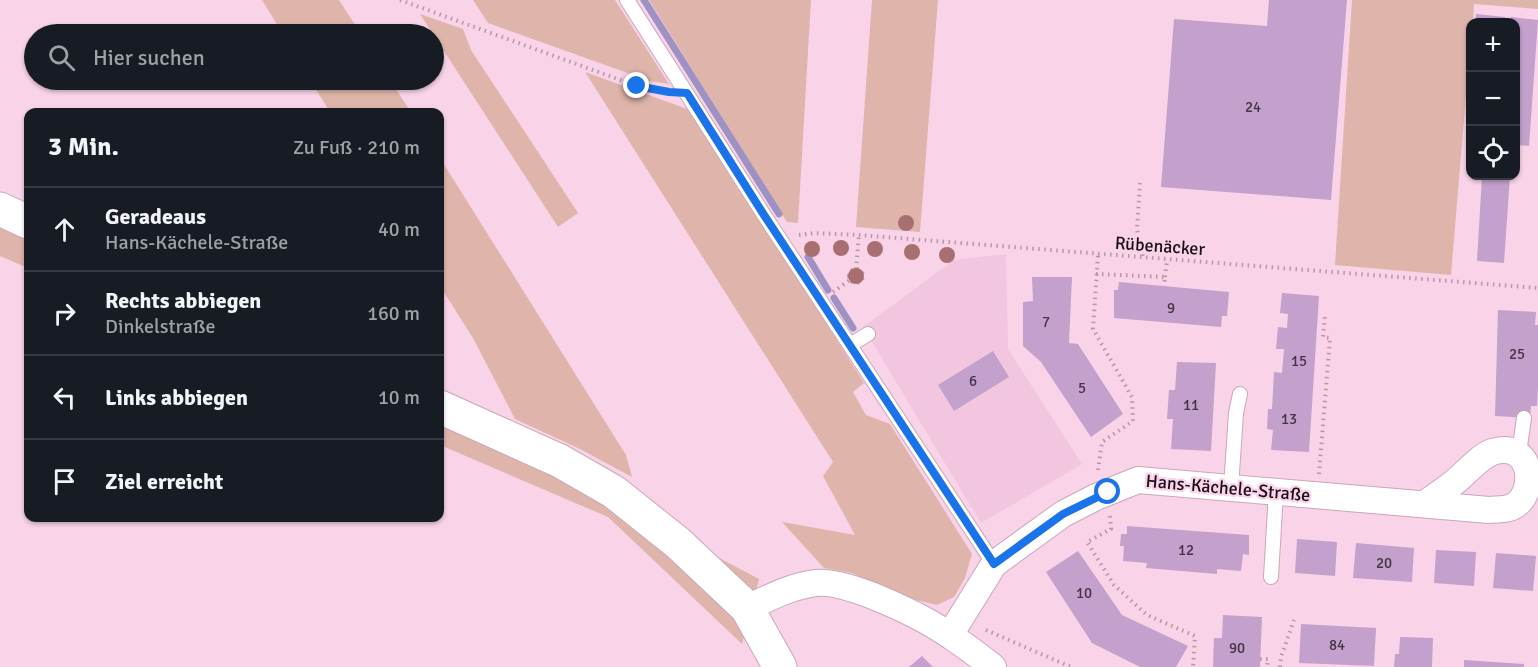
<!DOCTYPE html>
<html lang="de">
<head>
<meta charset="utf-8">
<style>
	:root { --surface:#171b24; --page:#20242c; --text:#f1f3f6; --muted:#9ea1a6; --line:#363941 }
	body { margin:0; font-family:Signika,sans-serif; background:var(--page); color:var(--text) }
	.controls { position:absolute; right:18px; top:18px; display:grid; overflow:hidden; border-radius:12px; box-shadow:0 2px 4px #0004 }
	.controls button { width:54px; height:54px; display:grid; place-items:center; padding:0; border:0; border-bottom:2px solid var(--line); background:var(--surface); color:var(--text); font:30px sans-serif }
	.stop { position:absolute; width:18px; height:18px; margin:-14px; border:4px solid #1a73e8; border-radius:50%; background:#fff }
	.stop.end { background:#1a73e8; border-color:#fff; box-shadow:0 2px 6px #0008 }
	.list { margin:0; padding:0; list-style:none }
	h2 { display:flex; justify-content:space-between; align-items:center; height:78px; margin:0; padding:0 24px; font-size:26px }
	h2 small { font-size:20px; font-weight:400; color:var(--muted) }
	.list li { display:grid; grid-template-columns:39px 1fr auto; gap:18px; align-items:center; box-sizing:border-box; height:84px; padding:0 24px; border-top:2px solid var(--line) }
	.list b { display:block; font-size:22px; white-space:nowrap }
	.list p { margin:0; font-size:20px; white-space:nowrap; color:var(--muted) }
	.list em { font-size:20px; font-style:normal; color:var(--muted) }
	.icon { flex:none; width:33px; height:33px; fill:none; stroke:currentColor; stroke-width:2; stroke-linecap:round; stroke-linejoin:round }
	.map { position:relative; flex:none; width:1538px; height:667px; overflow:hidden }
	.search { position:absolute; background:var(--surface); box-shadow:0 2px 4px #0004; left:24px; top:24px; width:420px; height:66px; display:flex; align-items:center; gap:15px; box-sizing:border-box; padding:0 21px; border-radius:33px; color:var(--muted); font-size:22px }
	.panel { position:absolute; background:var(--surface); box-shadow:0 2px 4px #0004; left:24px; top:108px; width:420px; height:414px; border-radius:12px }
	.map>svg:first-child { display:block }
</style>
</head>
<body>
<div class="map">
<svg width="1538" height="667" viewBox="0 0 1538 667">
	<rect width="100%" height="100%" fill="#f9d3e8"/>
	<!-- built -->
	<path fill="#f3c6df" d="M1006 254 1008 349 1082 464 981 523 863 327 954 260Z"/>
	<!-- green -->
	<path fill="#dfb5ab" d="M262 0H339L361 34H283Z
		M473 0H615L669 84 650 81 488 23Z
		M649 0H811L798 223 787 222Z
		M872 0H938L920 232 856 227Z
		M1352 0H1538V9L1474 4 1473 22H1470V48L1451 275 1335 265Z
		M420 14 463 29 471 50 578 213 558 227Z
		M585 72 690 110 864 383 853 392 866 415 890 424 972 554 965 578 954 597 937 605 908 598 852 573 824 568 782 522 855 535 823 476 833 462Z
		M310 80H390L411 112H330Z
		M440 158 626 455 632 477 580 449 515 419 473 338 440 286Z
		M0 213 28 226V268L0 256Z
		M440 416 538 462 759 579 742 644 608 517 440 445Z"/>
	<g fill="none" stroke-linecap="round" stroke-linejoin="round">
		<!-- stream -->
		<path stroke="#9e92c5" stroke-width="7" d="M644 0 779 214
			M808 257 828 290
			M834 298 853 328"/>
	</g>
	<!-- building -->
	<path fill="#c4a0cd" d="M1269 0H1347L1331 200 1161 187 1174 19 1267 26Z
		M1476 14 1505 17 1504 22H1476Z
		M1511 17 1538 20 1529 146 1516 145V22H1510Z
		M1469 104H1470V141L1466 140Z
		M1482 176H1510L1504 263 1477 261Z
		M1032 277H1072L1069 343 1078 344 1123 414 1091 437 1041 362 1023 346V302L1033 301Z
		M1119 282 1229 292 1227 316H1222L1221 327 1114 318V290H1118Z
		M1282 293 1319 296 1309 452 1271 450 1273 430 1267 429 1268 409H1272L1274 372 1282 373 1284 349H1276L1278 327 1287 328 1288 314 1280 313Z
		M1498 310 1536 312 1535 325H1538V388L1537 406H1531L1530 418 1495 416Z
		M993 351 1009 377 954 411 938 385Z
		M1177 362 1216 363 1211 451 1171 449 1173 419H1167L1169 390H1175Z
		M1127 526 1249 535V555L1243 554 1241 571 1217 569V574L1146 568 1147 563 1123 561 1124 546H1120L1121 534H1127Z
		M1297 539 1337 542 1335 576 1295 573Z
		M1356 543 1414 548 1412 582 1353 578Z
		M1436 550 1476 552 1474 586 1434 583Z
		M1078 551 1122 615 1188 646 1176 667H1140L1092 643 1046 572Z
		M1496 553 1536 556 1533 591 1493 588Z
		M1223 615 1262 617 1260 667H1213L1214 638H1222Z
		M1301 624 1376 628 1374 666 1299 663Z
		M1400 637 1433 638 1432 667H1394L1395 654H1399Z
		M922 656 933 667H909Z
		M1464 660 1524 664V667H1464Z"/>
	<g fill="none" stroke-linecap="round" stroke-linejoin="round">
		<!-- service casing -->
		<g stroke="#caa7ba" stroke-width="16">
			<path id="service" d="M627 0 764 215 994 564
				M850 345 868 334
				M1519 453 1524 418
				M1231 488 1236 413 1240 394
				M1271 577 1276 492"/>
		</g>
		<!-- minor casing -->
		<g stroke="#caa7ba" stroke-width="28">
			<path id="minor" d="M747 608C769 598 791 586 816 583 849 580 924 617 952 637 966 646 980 657 993 667
				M950 635 994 564 1063 514 1096 497 1138 480 1489 510C1496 509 1506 510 1512 507 1538 495 1534 439 1492 452 1479 457 1467 472 1456 481 1446 489 1436 496 1426 503"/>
		</g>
		<!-- secondary casing -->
		<g stroke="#caa7ba" stroke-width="35">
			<path id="secondary" d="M0 209 28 222
				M440 407 560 461 614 492 678 543 747 608 780 667"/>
		</g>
		<!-- path -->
		<path stroke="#b597a8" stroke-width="4" stroke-dasharray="1.5 4.5" stroke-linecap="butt" d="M400 0 637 86 663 91
			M1140 183 1137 230 1143 258
			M799 235 814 233 859 235 1538 288
			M849 276a7 7 0 1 1 14 0a7 7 0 1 1-14 0Z
			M856 269 859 235
			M1096 274 1165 277 1164 286
			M1165 277 1167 260
			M833 292 850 280
			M1098 470 1102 442 1133 421 1132 397 1093 329 1098 255
			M1319 474 1330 338 1323 337 1325 316
			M1110 516 1111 529 1087 542 1114 585 1147 615 1195 636 1193 667
			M986 630 1071 667
			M1260 659H1268L1267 667
			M1280 667 1281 657 1294 620"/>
		<!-- service -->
		<use href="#service" stroke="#fff" stroke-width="14"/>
		<!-- minor -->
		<use href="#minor" stroke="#fff" stroke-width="26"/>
		<!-- secondary -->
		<use href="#secondary" stroke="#fff" stroke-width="33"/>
	</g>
	<!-- trees -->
	<g fill="#a86f71">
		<circle cx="906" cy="223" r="8"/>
		<circle cx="841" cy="248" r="8"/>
		<circle cx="812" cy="249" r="8"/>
		<circle cx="875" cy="249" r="8"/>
		<circle cx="912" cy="252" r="8"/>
		<circle cx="947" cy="255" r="8"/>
		<circle cx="856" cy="276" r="8"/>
	</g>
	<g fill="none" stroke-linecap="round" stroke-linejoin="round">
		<!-- route -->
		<path stroke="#1a73e8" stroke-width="8" d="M637 86 669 92 687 93 764 215 994 564 1063 514 1108 492"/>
	</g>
	<g text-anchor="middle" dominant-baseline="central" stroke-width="4.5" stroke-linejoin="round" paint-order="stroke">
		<!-- number labels -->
		<g font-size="15" fill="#453344">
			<text x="1253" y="107">24</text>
			<text x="1171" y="308">9</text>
			<text x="1046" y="322">7</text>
			<text x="1517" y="354">25</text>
			<text x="1299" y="361">15</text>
			<text x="973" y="381">6</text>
			<text x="1082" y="388">5</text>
			<text x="1191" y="405">11</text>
			<text x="1289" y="419">13</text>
			<text x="1186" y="550">12</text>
			<text x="1384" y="563">20</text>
			<text x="1084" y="593">10</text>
			<text x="1337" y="645">84</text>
			<text x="1237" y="648">90</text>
		</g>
		<!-- street labels -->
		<g font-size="18" fill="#1b0f16" stroke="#f9d3e8">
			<text transform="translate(1160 246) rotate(4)">Rübenäcker</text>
			<text transform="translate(1228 488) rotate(5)">Hans-Kächele-Straße</text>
		</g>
	</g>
</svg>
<div class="controls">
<button>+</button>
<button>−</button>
<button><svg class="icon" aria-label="locate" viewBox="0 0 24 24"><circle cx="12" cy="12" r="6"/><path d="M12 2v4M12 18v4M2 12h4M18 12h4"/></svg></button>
</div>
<div class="stop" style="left:1108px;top:492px"></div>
<div class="stop end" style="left:637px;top:86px"></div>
<div class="search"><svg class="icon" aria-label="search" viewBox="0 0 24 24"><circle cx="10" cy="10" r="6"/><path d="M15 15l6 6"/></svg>Hier suchen</div>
<section class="panel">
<h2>3 Min.<small>Zu Fuß · 210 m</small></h2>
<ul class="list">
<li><svg class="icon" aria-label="ahead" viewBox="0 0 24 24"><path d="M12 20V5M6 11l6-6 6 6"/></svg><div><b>Geradeaus</b><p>Hans-Kächele-Straße</p></div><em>40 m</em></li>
<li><svg class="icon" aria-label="right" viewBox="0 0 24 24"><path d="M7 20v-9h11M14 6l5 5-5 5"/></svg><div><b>Rechts abbiegen</b><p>Dinkelstraße</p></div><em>160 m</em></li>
<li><svg class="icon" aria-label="left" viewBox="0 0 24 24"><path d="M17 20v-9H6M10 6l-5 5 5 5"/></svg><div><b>Links abbiegen</b></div><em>10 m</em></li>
<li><svg class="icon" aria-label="arrive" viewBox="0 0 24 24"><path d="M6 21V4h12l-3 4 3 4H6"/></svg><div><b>Ziel erreicht</b></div></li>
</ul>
</section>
</div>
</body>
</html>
